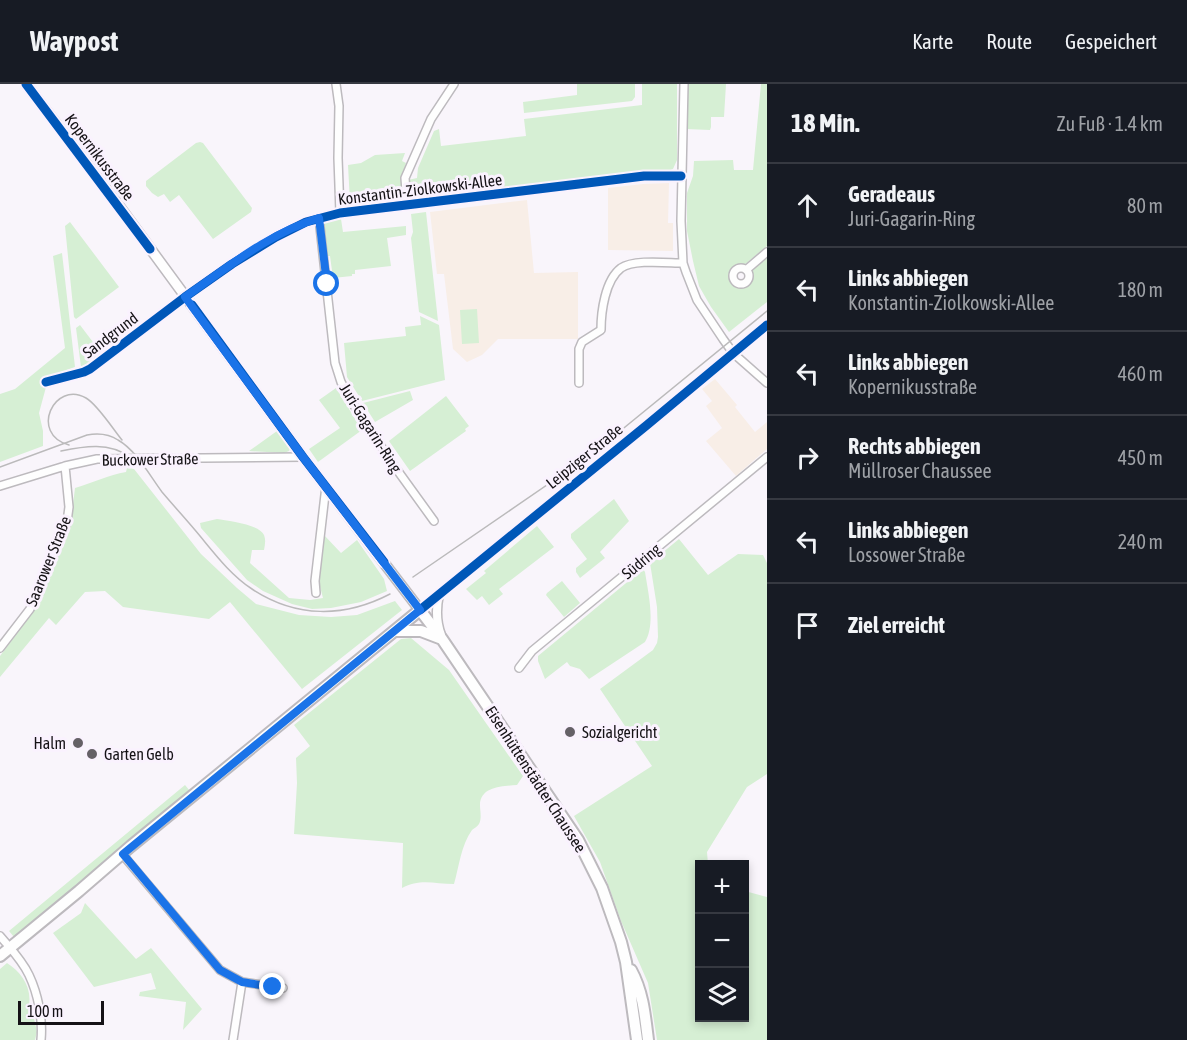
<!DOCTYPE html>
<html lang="de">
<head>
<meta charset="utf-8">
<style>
	:root { --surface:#171b24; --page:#20242c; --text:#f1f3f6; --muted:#9ea1a6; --line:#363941 }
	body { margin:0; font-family:"Asap Condensed",sans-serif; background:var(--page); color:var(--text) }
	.controls { position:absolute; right:18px; bottom:18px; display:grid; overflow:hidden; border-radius:0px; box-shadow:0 3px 9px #0003 }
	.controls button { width:54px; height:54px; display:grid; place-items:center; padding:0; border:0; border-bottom:2px solid var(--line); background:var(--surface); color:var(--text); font:30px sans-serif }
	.scale { position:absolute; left:18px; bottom:15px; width:86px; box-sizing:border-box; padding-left:6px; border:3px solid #151216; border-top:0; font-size:16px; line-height:21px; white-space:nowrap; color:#151216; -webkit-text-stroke:4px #faf2fe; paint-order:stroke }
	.stop { position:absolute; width:18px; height:18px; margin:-14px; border:4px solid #1a73e8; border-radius:50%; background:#fff }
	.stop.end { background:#1a73e8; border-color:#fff; box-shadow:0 2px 6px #0008 }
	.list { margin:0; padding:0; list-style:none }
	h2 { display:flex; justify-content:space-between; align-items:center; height:78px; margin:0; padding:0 24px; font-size:26px }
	h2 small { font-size:20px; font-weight:400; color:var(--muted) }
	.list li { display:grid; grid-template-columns:39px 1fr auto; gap:18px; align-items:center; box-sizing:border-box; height:84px; padding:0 24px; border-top:2px solid var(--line) }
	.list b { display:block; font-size:22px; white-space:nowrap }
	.list p { margin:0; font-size:20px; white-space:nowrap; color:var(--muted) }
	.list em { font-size:20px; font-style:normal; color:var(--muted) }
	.icon { flex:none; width:33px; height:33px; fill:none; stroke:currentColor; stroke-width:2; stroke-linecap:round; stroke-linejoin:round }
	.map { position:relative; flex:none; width:767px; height:956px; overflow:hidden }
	header { display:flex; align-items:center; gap:36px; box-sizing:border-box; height:84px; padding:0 30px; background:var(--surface); border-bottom:2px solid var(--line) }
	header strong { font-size:28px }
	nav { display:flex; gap:33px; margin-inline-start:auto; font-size:21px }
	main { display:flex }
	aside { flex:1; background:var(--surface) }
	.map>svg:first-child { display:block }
</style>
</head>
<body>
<header>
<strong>Waypost</strong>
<nav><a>Karte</a><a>Route</a><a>Gespeichert</a></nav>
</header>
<main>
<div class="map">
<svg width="767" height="956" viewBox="0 0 767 956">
	<rect width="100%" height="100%" fill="#f9f5fb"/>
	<!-- education -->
	<path fill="#f8eee7" d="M669 99 668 139H673V167L608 166V104L643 100Z
		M527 116 534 189 578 188V255H498L482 271 467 278 453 265 444 190H437L430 128Z
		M715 295 737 321 735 323 755 348 767 338V365L736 392 706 357 722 344 706 322 712 317 702 305Z"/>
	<!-- green -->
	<path fill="#d6efd4" d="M577 0H635V13L632 17 524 29 523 18 577 11Z
		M642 0H677V76L673 85 668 87 621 89 612 93 413 117 408 110V96L417 94 418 84 434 47 439 45 441 62 526 52 524 35 642 21Z
		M689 0H726L724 33H711V43L710 46 686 45 687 10Z
		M761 0H767V162L743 182 736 184 732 187 731 195 733 199C745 203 753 199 750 186L767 172V218L729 248 711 223 699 202 693 177 687 147V109L693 92 694 77 733 76 734 86H753Z
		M200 58 203 59 252 124 251 128 213 155 179 111 170 118 164 110 158 113 152 109 146 102V97L196 59Z
		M405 69 402 77 406 79 401 95 402 112 350 118 348 81 361 79 375 71Z
		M426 128 438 237 419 228 411 154 413 148 411 130Z
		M341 135 343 148 406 142V151L387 154 391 182 355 186V190H352V192L333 194 330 172H326L322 141 323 139Z
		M70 138 119 203 76 235 74 233 65 142Z
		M62 169 75 283 49 292 39 329 43 347V362L0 378V310L15 305 65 264 53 172Z
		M477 225 479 259 462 260 460 226Z
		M420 232 439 241 445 296 362 317 347 293 344 259 406 252 405 243 421 241Z
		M80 241 102 270 84 283H81L76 244Z
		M336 304 362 346 318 378 309 365 340 344 319 316Z
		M410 307 413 316 375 338 363 319Z
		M446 312 469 342 465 345 466 347 410 387 389 357Z
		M277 347 290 365 289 367 284 369 249 367Z
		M127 384 134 385 201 470 237 504 256 520 299 531 331 533 357 531 395 517 402 526 302 605 230 518 209 535 123 523 105 507 85 508 56 541 49 534 0 593V572L33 528 71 437 75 404C92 399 109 391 126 388Z
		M614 415 629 437 600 468 605 474 580 494 576 488V484L587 475 571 454V450Z
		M217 435C228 437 259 440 264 451 266 456 265 461 264 466H252L250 479 289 514 310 516 323 514 319 499 324 451 341 469 357 456 384 495 387 507 361 518 331 524 312 525 292 520 263 507 247 496 201 444 200 439Z
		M537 442 554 463 499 505 503 510 489 521 482 512 477 516 466 505 486 489 484 487Z
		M679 455 708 491 738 470 763 471 767 479V690L747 703 707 768 708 780H700V934H744L745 807 767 813V956H657L648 899 621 837 600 778 574 732 652 682 600 605 653 566 657 559 658 553 657 523 650 479Z
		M643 485 645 488C648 508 656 540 645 558L589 595 580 585 570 582 567 578 545 595 538 577V572Z
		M562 497 580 519 564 533 546 511 547 509Z
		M411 554 449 586 523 692 517 701C504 702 480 702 480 721 480 727 482 734 479 740 477 743 474 744 472 746 461 761 459 783 454 800 435 800 420 794 402 804L403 759 294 750 297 699 296 674 310 662 294 641 401 555Z
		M185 701 190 707 14 853 9 847Z
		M85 819 136 875 151 864 202 925 183 946 186 918 139 912 140 908 156 905 151 889 94 903 53 849 81 829Z
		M7 879C21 888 32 903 29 921H31L37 948 35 956H0V885Z"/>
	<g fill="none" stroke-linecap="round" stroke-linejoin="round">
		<!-- minor casing -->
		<g stroke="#bdbabe" stroke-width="10">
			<path id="minor" d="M336 0 339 22 338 74 340 129
				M684 0 681 137 683 179 686 188 697 216 723 255 733 269 767 299
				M407 121 405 94 431 35 454 0
				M319 134 335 279 341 298 353 320 395 383 434 437
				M733 192a8 8 0 1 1 16 0a8 8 0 1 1-16 0Z
				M746 186 767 168
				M46 298 84 288 90 285 185 213 232 180 276 153 306 138 340 129 620 95 644 92H681
				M579 299V265L582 258 601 246C601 228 605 196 621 184 634 175 668 179 683 179
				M0 402 65 382 97 375 303 373
				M316 509 315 497 326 402
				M0 564 30 525 67 438 69 423 65 382
				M519 584 532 567 767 373
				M122 770 220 886 242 898 283 904
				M0 852C10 864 22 876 29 891 38 910 43 935 41 956
				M233 956 242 898"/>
		</g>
		<!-- tertiary casing -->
		<g stroke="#bdbabe" stroke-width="11">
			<path id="tertiary" d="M439 510C436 524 436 538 441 551
				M420 526 647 341 767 241"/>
		</g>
		<!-- secondary casing -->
		<g stroke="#bdbabe" stroke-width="12">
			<path id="secondary" d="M26 0 119 122 303 373 420 526"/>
		</g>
		<!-- primary casing -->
		<g stroke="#bdbabe" stroke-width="14">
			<path id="primary" d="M396 547H421L442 555
				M0 872 79 807 131 762 420 526 442 555 578 756 602 804 621 858 626 878 637 956
				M631 886C643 908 645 931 648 956"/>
		</g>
		<!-- minor -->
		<use href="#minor" stroke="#fefefe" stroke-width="7"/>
		<!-- tertiary -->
		<use href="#tertiary" stroke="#fefefe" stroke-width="8"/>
		<!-- secondary -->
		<use href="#secondary" stroke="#fefefe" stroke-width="9"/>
		<!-- primary -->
		<use href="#primary" stroke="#fefefe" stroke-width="10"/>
		<!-- tram -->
		<path stroke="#bbbabb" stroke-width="1.5" d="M69 361C29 350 54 296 86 314 97 320 113 345 122 356
			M61 367C85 362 109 358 130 373
			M0 383 87 351C98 349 109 350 118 356 136 366 150 392 162 408 173 421 184 433 195 446 212 466 229 490 252 505 296 534 344 534 390 510
			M413 493 592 370 767 227"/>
		<!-- cycleway casing -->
		<g stroke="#faf2fe" stroke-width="13">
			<path id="cycleway" d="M26 0 150 165
				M192 221 303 373 384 478
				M46 298 84 288 90 285 185 213 232 180 276 153 306 138 340 129 620 95 644 92H681
				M420 526 647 341 767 241"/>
		</g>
		<!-- cycleway -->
		<use href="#cycleway" stroke="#0057b8" stroke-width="9"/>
	</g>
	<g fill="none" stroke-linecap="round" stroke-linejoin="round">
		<!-- route -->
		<path stroke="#1a73e8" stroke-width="8" d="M273 903 242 898 220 886 123 770 420 526 303 373 185 213C227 184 269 149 319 134L327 200"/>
	</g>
	<!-- markers -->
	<g fill="#656166" stroke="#faf2fe" stroke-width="2">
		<circle cx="570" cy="648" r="6"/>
		<circle cx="78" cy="659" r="6"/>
		<circle cx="92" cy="670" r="6"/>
	</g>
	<g text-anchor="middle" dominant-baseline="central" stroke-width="6" stroke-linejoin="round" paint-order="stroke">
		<!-- street labels -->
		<g font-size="16" fill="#151216" stroke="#faf2fe">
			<text transform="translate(100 73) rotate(53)">Kopernikusstraße</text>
			<text transform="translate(420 105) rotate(-7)">Konstantin-Ziolkowski-Allee</text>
			<text transform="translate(110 251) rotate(-37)">Sandgrund</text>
			<text transform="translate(371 344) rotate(58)">Juri-Gagarin-Ring</text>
			<text transform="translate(584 372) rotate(-39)">Leipziger Straße</text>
			<text transform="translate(150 375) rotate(-1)">Buckower Straße</text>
			<text transform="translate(48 477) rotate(-68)">Saarower Straße</text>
			<text transform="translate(641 477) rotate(-40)">Südring</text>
			<text transform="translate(536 695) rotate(57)">Eisenhüttenstädter Chaussee</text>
		</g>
		<!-- poi labels -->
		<g font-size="16" fill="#151216" stroke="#faf2fe" text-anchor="start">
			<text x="582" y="648">Sozialgericht</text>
			<text x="66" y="659" text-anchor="end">Halm</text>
			<text x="104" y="670">Garten Gelb</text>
		</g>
	</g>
</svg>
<div class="controls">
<button>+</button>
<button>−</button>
<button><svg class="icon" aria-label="layers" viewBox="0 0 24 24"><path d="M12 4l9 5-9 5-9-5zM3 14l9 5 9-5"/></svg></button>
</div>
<div class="scale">100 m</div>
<div class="stop" style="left:327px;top:200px"></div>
<div class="stop end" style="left:273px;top:903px"></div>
</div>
<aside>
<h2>18 Min.<small>Zu Fuß · 1.4 km</small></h2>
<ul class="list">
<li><svg class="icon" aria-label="ahead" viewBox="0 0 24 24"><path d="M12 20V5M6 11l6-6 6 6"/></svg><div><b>Geradeaus</b><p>Juri-Gagarin-Ring</p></div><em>80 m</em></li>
<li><svg class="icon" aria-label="left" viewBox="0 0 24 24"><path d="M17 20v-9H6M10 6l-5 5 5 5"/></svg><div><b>Links abbiegen</b><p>Konstantin-Ziolkowski-Allee</p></div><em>180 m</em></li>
<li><svg class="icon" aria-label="left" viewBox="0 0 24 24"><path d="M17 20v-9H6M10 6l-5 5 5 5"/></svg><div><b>Links abbiegen</b><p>Kopernikusstraße</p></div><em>460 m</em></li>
<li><svg class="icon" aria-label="right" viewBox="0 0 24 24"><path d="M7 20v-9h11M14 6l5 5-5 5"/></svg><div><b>Rechts abbiegen</b><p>Müllroser Chaussee</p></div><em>450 m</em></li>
<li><svg class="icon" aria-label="left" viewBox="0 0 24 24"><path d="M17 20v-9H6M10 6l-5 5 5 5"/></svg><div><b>Links abbiegen</b><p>Lossower Straße</p></div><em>240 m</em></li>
<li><svg class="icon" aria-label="arrive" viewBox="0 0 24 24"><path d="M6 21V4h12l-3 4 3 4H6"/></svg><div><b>Ziel erreicht</b></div></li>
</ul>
</aside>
</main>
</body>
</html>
